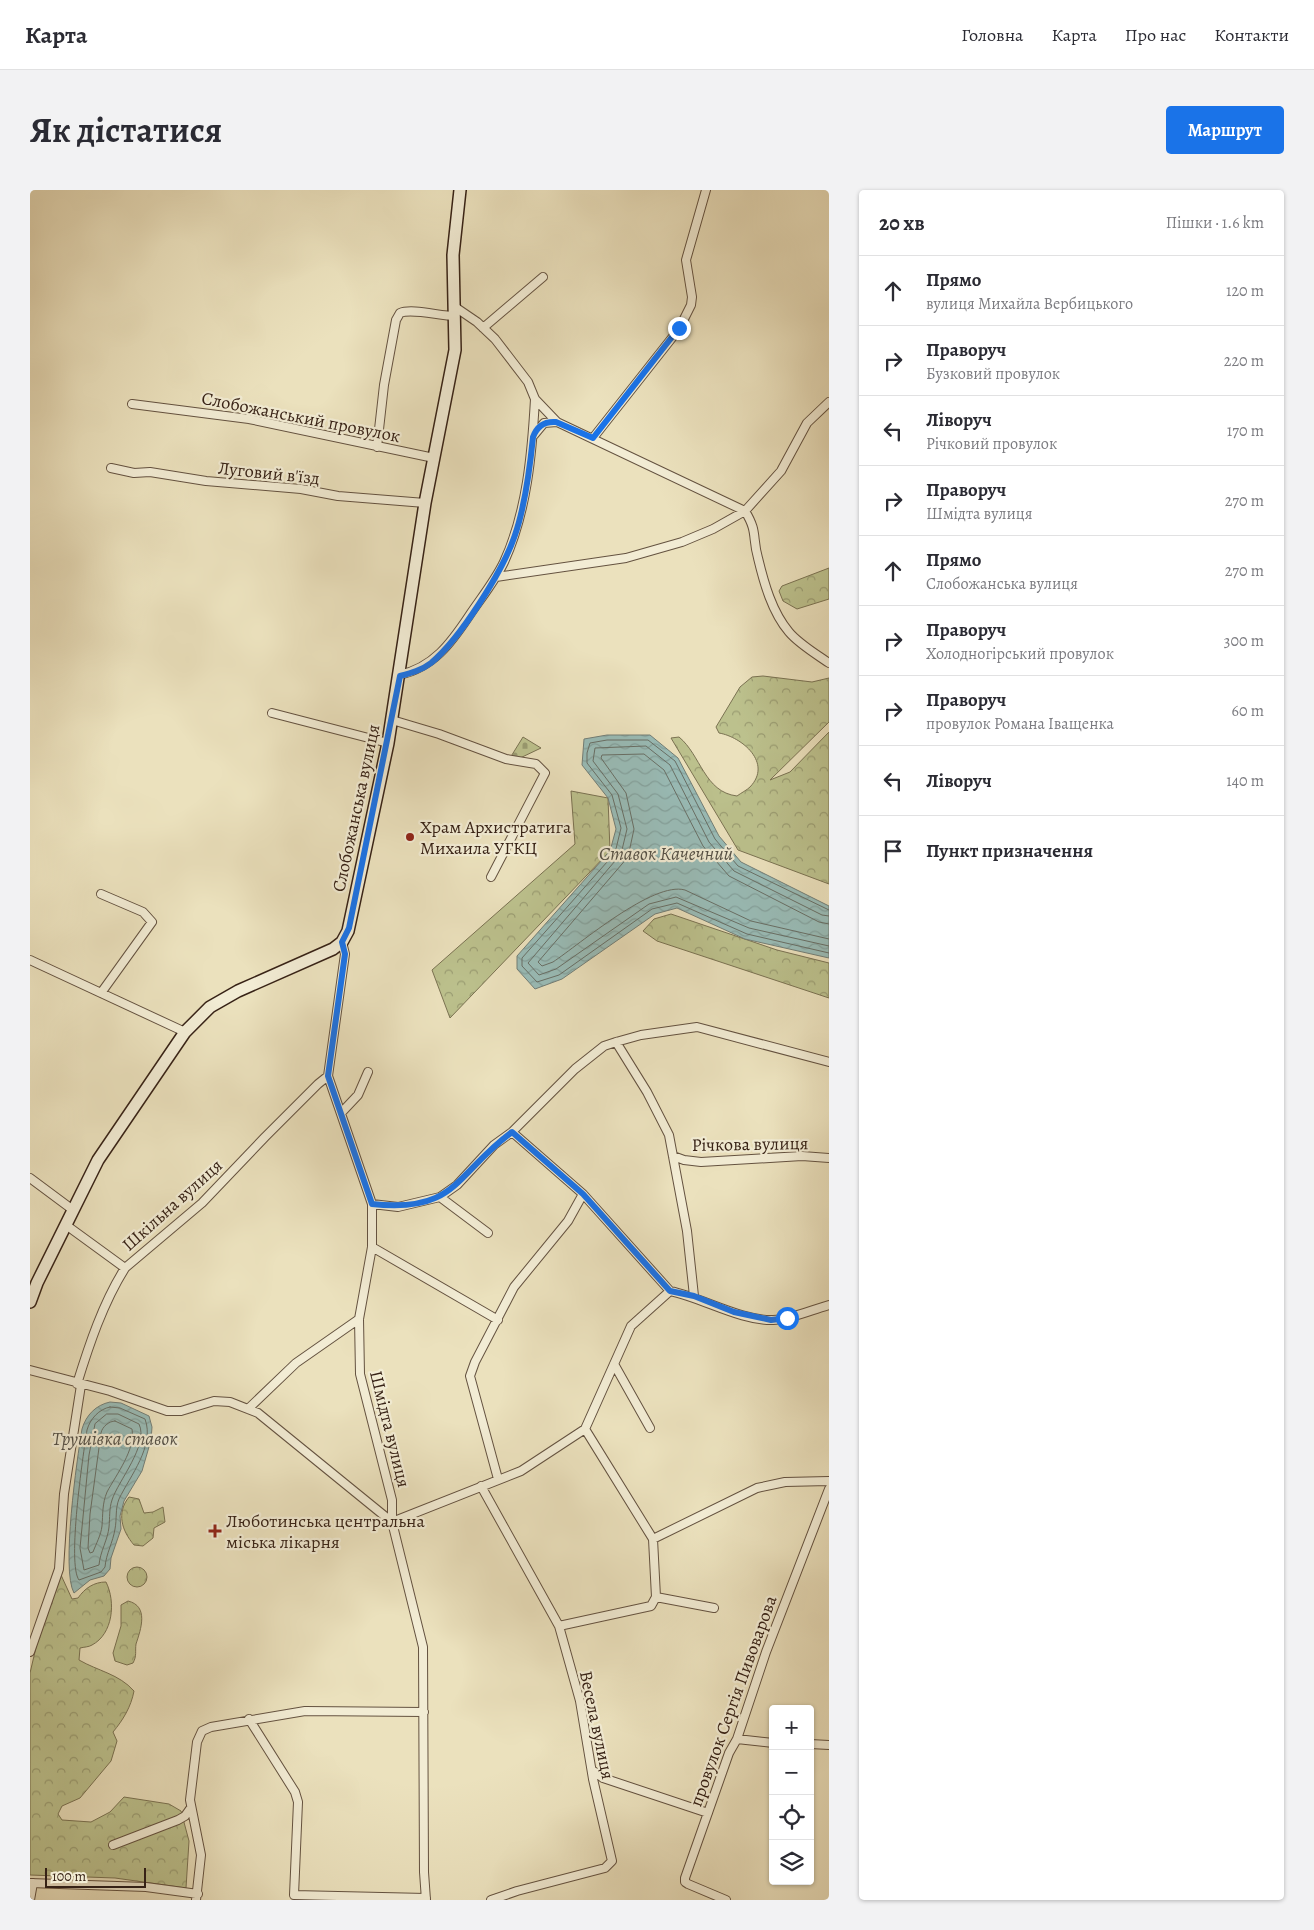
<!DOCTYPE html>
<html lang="uk">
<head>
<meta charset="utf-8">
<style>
	:root { --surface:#fff; --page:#f2f2f3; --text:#2b2b33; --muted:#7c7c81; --line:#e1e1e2; --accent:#1a73e8 }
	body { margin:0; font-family:Alegreya,serif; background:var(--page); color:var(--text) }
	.controls { position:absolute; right:15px; bottom:15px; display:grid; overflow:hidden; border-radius:5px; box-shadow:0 1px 4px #0004 }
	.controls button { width:45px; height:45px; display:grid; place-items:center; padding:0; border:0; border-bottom:1px solid var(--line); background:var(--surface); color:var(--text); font:25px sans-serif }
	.scale { position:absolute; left:15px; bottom:12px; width:101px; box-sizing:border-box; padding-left:5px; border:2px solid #372216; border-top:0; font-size:14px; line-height:18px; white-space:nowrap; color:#372216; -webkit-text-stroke:4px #f2ecd4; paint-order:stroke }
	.stop { position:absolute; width:15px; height:15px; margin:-11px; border:4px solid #1a73e8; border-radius:50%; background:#fff }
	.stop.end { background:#1a73e8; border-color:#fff; box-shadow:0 1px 5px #0008 }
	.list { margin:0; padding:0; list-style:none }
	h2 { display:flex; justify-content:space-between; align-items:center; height:65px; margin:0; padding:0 20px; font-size:21px }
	h2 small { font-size:16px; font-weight:400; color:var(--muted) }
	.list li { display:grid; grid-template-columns:32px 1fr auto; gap:15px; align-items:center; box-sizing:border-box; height:70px; padding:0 20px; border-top:1px solid var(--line) }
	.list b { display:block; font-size:19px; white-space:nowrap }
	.list p { margin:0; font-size:16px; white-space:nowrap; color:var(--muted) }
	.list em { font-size:16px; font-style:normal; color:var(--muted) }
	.icon { flex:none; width:28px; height:28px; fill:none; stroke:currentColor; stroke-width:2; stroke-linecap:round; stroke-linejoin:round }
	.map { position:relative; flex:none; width:799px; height:1710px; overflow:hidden; border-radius:5px }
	header { display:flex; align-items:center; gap:30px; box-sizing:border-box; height:70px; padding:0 25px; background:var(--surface); border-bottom:1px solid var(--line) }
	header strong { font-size:24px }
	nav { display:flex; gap:28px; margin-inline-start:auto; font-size:18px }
	.intro { display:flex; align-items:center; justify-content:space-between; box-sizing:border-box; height:120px; padding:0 30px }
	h1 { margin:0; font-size:35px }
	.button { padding:12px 22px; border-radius:5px; background:var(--accent); color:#fff; font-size:18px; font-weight:700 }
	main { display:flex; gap:30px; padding:0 30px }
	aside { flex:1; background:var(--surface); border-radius:5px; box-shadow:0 1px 4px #0004 }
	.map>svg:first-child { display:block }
</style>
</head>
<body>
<header>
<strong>Карта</strong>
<nav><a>Головна</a><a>Карта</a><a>Про нас</a><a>Контакти</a></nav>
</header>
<div class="intro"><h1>Як дістатися</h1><a class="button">Маршрут</a></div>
<main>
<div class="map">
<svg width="799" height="1710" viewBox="0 0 799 1710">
	<defs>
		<pattern id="forest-crowns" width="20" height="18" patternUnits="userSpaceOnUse" patternTransform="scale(1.25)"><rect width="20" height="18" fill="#bcc18d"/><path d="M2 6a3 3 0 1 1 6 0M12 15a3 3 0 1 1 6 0" fill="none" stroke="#9a9c72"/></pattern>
		<pattern id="cemetery-stones" width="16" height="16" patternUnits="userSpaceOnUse" patternTransform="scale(1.25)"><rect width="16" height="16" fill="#bcc18d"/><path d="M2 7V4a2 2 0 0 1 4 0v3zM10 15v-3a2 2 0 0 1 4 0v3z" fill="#9a9c72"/></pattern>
		<pattern id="water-waves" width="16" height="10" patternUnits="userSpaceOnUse" patternTransform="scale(1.25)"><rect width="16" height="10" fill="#99bcb7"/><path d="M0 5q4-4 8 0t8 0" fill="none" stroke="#84a19d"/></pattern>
	</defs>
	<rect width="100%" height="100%" fill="#ebe1bd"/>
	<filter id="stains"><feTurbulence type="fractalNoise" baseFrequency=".004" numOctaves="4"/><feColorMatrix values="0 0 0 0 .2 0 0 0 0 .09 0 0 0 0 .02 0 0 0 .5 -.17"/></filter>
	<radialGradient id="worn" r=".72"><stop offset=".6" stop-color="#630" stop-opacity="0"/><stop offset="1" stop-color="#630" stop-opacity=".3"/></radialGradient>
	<!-- forest -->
	<path fill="url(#forest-crowns)" stroke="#7a7252" d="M799 378V409L767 419 753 411 749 401 752 396Z
		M733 486 782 492 799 488V532L740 590 760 582 799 542V694L708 660 641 548 649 547C671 565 674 602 707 606 711 603 717 600 720 597 743 573 712 547 689 543L686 537 710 497 722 487Z
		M541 601 578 608 580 661 420 828 402 780 545 654Z
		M641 724 747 760 799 773V808L627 751 613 741 624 729Z
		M99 1307 109 1309 114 1323 123 1322 133 1317 135 1332 124 1338 123 1348 113 1356 104 1355C92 1341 86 1323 99 1307Z
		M97 1387a10 10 0 1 1 20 0a10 10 0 1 1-20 0Z
		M23 1385H31L42 1409 48 1408C55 1398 64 1392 76 1392 86 1412 83 1444 62 1455 59 1457 54 1457 50 1458L49 1470C68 1481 89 1484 104 1501 101 1517 93 1530 83 1542L87 1551 81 1571 50 1608 32 1616 28 1624 32 1630 61 1632 80 1622 94 1607 139 1614 151 1621 159 1651 156 1698 85 1688 0 1685V1483Z
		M98 1411C119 1416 111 1439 106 1454 105 1461 107 1466 103 1473L97 1475 85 1471 83 1463 91 1436V1415Z"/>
	<!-- cemetery -->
	<path fill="url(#cemetery-stones)" stroke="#7a7252" d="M493 547 511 558 488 569 480 568Z"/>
	<!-- water -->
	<path fill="url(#water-waves)" stroke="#727e77" d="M577 545H620L648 568 689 646 711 672 799 716V768L715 749 647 718 625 724 532 789 505 799 487 779V766L580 661 586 639 578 608 552 575 554 549Z
		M80 1212 91 1213 119 1226 122 1237 121 1250 112 1281 94 1311 90 1326 91 1339 81 1368 80 1379 74 1386 60 1390 44 1403C31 1380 47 1269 52 1239 56 1225 66 1215 80 1212Z"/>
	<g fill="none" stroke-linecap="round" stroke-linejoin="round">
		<!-- shore -->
		<path stroke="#686f66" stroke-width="1" d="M799 720 708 676 685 649 645 571 618 550H577L560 553 557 563V573L582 605 591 638 585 663 492 768V776L507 792 529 785 622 719 647 713 717 744 799 763
			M799 726 792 725 704 681 679 652 640 575 616 556 565 558 563 571 588 604 597 639 591 664 498 773 509 785 526 779 619 714 646 707 719 738 799 756
			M799 734 789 732 699 686 673 656 634 580 614 564 572 565 571 568 596 603 604 639 598 667 508 772 512 776 523 772C550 754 623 691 655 700L721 731 799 749
			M80 1217 90 1218 115 1229C125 1256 100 1286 89 1309 85 1319 87 1329 85 1339 83 1352 76 1364 75 1377L71 1382 49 1390C37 1374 53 1265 57 1240 60 1229 69 1219 80 1217Z
			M77 1224H88L109 1234C119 1255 88 1291 82 1310 79 1319 80 1327 79 1337 78 1349 70 1362 69 1375L54 1380 50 1358 59 1265 65 1234Z
			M85 1231 102 1239C106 1259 86 1285 77 1302 72 1314 73 1324 72 1336 71 1345 66 1354 63 1362L60 1363 58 1358 60 1324 71 1243C72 1237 79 1231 85 1231Z"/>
		<!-- street casing -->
		<g stroke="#645240" stroke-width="10">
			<path id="street" d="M425 117 447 132 465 149 498 192 505 209 527 232 715 321C728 342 722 347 728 368 734 393 742 422 759 442 769 454 786 464 799 473
				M453 138 513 87
				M102 214 219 229 404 268
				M504 245 514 233 527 232
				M563 248 649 139 661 115 662 107 656 70 676 0
				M347 257 354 195 366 130 370 123C382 118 410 126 425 126
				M81 278 104 283 120 282 176 291 271 299 308 306 395 313
				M466 387 596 368 652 352 683 339 715 321 751 281 777 233 799 212
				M369 485C403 478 421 453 439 426 451 408 465 391 474 372 497 322 502 263 505 209
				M242 523 358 553
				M362 530 409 544 476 569 506 574 515 583 461 687
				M71 704 113 722 122 732 71 803
				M312 752 315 764 298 886 342 1014V1057L329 1129 330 1184 362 1310V1332L393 1457 394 1682 396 1710
				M0 770 155 842
				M586 852 617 902 639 945 657 1041 664 1106
				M311 923 328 905 338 882
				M482 942 553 1004 640 1101
				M643 966 654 970 671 972 772 966 799 968
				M0 988 43 1020
				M410 1007 458 1043
				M342 1014 368 1017 410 1007 427 995 464 955 482 942 545 879 574 856 586 852 611 845 667 837 799 872
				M36 1035 95 1078
				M342 1057 468 1130
				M584 1174 620 1238
				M0 1180 80 1201 137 1221H151L184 1211 200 1212 228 1223 362 1332
				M47 1194C59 1155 73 1113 95 1078L172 1013 235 947 288 894 298 886
				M218 1219 266 1173 329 1129
				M468 1289 440 1186 445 1172 484 1097 538 1031 553 1004
				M451 1296 529 1436 550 1511 563 1589 582 1671 575 1678 487 1701 461 1710
				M362 1332 491 1281 555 1239 601 1136 640 1101C673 1108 711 1131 743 1130 762 1129 781 1120 799 1115
				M623 1349 727 1298 755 1292 799 1291
				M626 1407 684 1418
				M529 1436 621 1416 626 1407 623 1349 555 1239
				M0 1462 29 1379 34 1304 51 1195
				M219 1529 265 1602 268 1612 264 1705 396 1708
				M707 1549 743 1553
				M780 1554 799 1555
				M562 1580 573 1588 678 1623
				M83 1655 148 1630 155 1626 160 1619
				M0 1693 116 1697 168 1704
				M0 1710 3 1693
				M166 1710 171 1665 160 1610 167 1552 172 1541 181 1537 275 1521 394 1522
				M696 1710 658 1694 655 1692V1688L699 1563 707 1549 736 1462 799 1299"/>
		</g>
		<!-- secondary casing -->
		<g stroke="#372216" stroke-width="14">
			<path id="secondary" d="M0 1112 7 1093 68 970 155 842 180 817 208 801 303 759 312 752 318 741 358 553 395 313 425 160 423 65 430 0"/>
		</g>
		<!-- street -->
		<use href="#street" stroke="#f2ecd4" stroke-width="8"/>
		<!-- secondary -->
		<use href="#secondary" stroke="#f2ecd4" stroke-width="11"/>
	</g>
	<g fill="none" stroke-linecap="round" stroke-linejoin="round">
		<!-- route -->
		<path stroke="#1a73e8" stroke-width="6" d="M649 138 563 248 526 232C514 231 507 236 503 247 500 277 495 316 485 345 473 381 430 449 401 473 392 480 381 483 370 486L319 738 312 752 315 764 298 886 342 1014C427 1023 424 985 482 942L553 1004 640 1101 664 1106 704 1122 741 1130 757 1128"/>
	</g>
	<!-- markers -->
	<g fill="#8f2418" stroke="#f2ecd4" stroke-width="2">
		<circle cx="380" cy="647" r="5"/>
		<path d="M182.5 1333.5h5v5h5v5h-5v5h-5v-5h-5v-5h5z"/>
	</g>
	<g text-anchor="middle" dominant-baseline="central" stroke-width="4.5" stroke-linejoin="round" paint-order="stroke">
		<!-- street labels -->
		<g font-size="18" fill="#372216" stroke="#f2ecd4">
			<text transform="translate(271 227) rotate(11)">Слобожанський провулок</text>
			<text transform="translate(239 283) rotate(6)">Луговий в'їзд</text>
			<text transform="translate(326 618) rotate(-78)">Слобожанська вулиця</text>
			<text transform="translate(720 954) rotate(-1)">Річкова вулиця</text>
			<text transform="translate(142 1015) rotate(-42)">Шкільна вулиця</text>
			<text transform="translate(360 1239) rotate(76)">Шмідта вулиця</text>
			<text transform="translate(703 1511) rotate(-70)">провулок Сергія Пивоварова</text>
			<text transform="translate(567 1535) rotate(78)">Весела вулиця</text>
		</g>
		<!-- poi labels -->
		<g font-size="18" fill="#372216" stroke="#f2ecd4" text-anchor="start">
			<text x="390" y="637">Храм Архистратига<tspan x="390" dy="21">Михаила УГКЦ</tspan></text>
			<text x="196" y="1331">Люботинська центральна<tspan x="196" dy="21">міська лікарня</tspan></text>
		</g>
		<!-- water labels -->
		<g font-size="19" font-style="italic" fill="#545046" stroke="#f2ecd4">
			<text x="636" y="664">Ставок Качечний</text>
			<text x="85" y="1249">Трушівка ставок</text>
		</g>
	</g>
	<rect width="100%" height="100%" filter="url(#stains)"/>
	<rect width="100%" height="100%" fill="url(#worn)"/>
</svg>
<div class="controls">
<button>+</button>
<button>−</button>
<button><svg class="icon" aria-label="locate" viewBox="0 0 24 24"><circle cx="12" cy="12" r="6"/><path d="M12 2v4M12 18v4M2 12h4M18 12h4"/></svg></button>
<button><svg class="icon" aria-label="layers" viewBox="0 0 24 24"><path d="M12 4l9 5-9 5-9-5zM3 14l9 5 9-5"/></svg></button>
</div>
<div class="scale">100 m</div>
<div class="stop" style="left:757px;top:1128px"></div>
<div class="stop end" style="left:649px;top:138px"></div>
</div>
<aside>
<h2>20 хв<small>Пішки · 1.6 km</small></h2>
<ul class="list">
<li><svg class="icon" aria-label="ahead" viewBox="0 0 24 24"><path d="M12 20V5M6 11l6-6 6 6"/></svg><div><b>Прямо</b><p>вулиця Михайла Вербицького</p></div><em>120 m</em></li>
<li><svg class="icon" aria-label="right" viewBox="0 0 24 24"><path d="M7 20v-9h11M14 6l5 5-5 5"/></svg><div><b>Праворуч</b><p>Бузковий провулок</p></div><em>220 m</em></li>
<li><svg class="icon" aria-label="left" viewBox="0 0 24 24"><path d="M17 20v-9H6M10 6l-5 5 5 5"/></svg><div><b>Ліворуч</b><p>Річковий провулок</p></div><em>170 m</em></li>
<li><svg class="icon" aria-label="right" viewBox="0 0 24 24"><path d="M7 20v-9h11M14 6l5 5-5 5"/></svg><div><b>Праворуч</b><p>Шмідта вулиця</p></div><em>270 m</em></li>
<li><svg class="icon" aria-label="ahead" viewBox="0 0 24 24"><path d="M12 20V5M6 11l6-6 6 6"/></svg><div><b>Прямо</b><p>Слобожанська вулиця</p></div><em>270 m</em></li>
<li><svg class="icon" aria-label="right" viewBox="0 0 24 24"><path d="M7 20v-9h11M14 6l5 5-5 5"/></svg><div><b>Праворуч</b><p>Холодногірський провулок</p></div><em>300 m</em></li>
<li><svg class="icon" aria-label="right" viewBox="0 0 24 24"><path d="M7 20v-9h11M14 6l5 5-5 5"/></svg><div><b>Праворуч</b><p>провулок Романа Іващенка</p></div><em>60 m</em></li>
<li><svg class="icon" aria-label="left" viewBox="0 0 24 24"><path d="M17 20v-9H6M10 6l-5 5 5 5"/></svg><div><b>Ліворуч</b></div><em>140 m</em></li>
<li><svg class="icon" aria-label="arrive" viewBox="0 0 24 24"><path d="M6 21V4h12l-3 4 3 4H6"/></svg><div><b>Пункт призначення</b></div></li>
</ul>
</aside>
</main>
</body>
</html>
